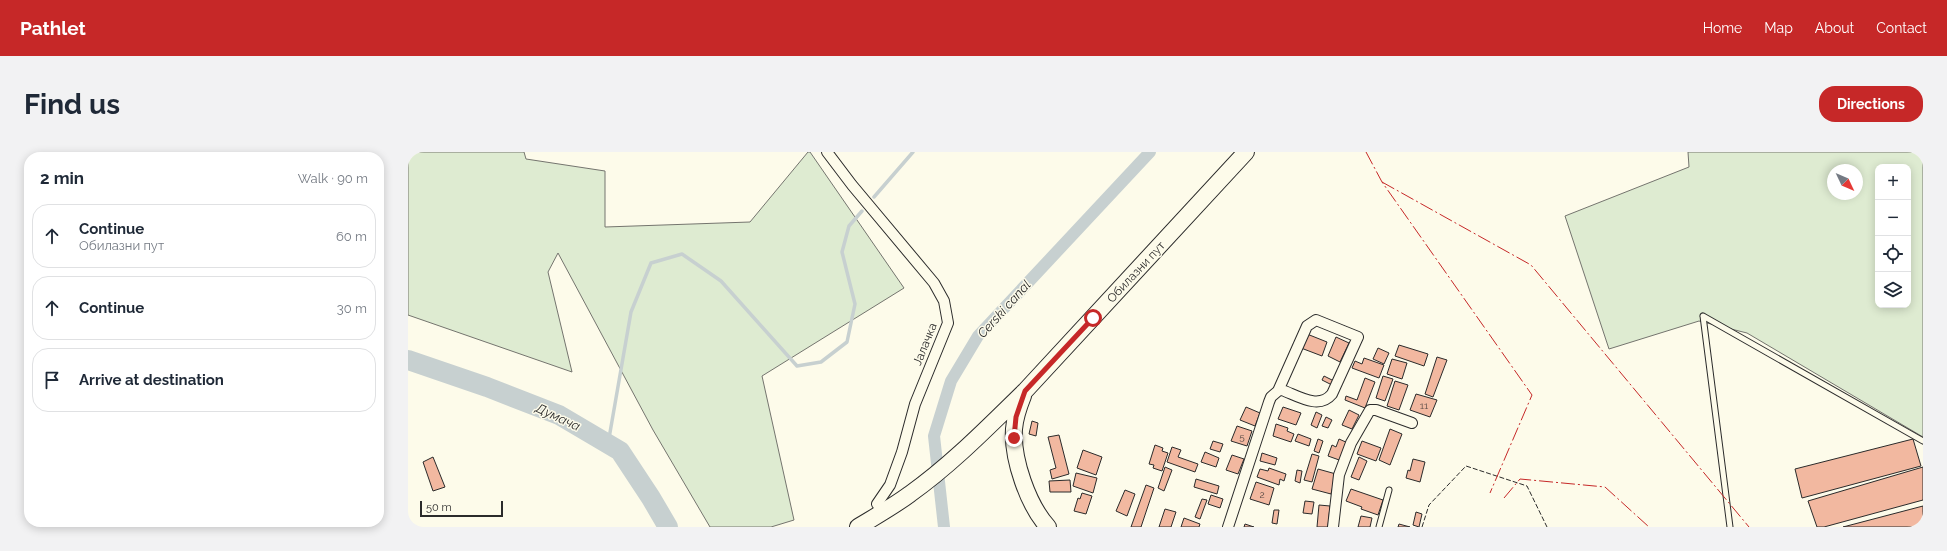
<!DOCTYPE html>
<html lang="en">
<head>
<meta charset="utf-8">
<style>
	:root { --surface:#fff; --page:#f2f2f3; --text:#1f2937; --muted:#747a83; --line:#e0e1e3; --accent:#c62828 }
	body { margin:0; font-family:Raleway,sans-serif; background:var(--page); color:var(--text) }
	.controls { position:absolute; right:12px; top:12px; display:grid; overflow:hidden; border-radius:8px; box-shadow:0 2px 10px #0003 }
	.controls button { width:36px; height:36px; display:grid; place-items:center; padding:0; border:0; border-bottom:1px solid var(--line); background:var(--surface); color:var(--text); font:20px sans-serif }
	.compass { position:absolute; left:1419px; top:12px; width:36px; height:36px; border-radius:50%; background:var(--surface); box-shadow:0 2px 10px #0003; rotate:134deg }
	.scale { position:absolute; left:12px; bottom:10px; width:83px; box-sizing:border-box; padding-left:4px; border:2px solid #2b2b2b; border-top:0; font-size:11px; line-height:14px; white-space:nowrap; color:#2b2b2b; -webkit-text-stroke:3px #fdfbea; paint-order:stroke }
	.stop { position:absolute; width:12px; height:12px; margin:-9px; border:3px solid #c62828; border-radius:50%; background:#fff }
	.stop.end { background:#c62828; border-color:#fff; box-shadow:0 1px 4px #0008 }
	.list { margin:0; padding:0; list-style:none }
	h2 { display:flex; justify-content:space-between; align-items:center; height:52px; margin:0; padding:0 16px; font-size:17px }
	h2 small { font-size:13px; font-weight:400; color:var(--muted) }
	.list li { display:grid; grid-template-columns:26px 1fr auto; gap:12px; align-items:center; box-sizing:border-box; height:64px; margin:0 8px 8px; padding:0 8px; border:1px solid var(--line); border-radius:16px }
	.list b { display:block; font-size:15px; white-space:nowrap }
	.list p { margin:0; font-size:13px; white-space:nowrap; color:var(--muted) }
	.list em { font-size:13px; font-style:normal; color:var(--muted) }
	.icon { flex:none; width:22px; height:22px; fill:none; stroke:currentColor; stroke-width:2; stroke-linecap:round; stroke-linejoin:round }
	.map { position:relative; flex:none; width:1515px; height:375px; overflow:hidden; border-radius:16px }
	header { display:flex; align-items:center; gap:24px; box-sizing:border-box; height:56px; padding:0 20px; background:var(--accent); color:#fff }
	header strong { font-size:19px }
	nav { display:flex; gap:22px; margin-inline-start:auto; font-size:14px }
	.intro { display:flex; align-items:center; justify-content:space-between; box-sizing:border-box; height:96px; padding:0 24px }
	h1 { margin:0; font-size:28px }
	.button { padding:10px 18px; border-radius:16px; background:var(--accent); color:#fff; font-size:14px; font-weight:700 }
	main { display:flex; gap:24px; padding:0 24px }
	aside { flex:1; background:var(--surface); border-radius:16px; box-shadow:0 2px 10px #0003 }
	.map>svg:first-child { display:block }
</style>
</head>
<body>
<header>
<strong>Pathlet</strong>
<nav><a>Home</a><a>Map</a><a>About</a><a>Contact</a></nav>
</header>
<div class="intro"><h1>Find us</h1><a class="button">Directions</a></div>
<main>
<aside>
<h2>2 min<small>Walk · 90 m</small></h2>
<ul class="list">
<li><svg class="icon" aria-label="ahead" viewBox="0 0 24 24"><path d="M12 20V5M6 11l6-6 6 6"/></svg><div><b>Continue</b><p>Обилазни пут</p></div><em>60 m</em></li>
<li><svg class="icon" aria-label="ahead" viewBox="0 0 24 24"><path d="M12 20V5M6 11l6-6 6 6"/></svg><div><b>Continue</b></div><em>30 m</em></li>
<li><svg class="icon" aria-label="arrive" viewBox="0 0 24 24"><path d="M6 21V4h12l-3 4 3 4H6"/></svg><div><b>Arrive at destination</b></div></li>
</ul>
</aside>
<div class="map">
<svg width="1515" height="375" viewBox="0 0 1515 375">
	<rect width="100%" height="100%" fill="#fdfbea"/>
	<!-- green -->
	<path fill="#deebd1" stroke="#74746e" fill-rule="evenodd" d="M0 0H116L118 7 197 19V75L342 70 400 0H402L496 136 354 224 386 368 363 375H302L245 278 150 101 140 120 164 220 0 163Z
		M1280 0H1515V285L1339 181 1291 169 1201 197 1157 64 1281 15ZM1470 15H1500V153H1470ZM1425 18H1449V42H1425Z"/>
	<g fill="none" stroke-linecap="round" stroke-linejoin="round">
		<!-- stream -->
		<path stroke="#c7d0d0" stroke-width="3.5" d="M466 45 505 0
			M200 292 223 160 243 111 274 102 313 129 389 214 413 210 439 190 447 152 434 100 441 74 454 59"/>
		<!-- canal -->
		<path stroke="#c7d0d0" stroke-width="12" d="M536 375 526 284 543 229 570 184 742 0"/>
		<!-- river -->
		<path stroke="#c7d0d0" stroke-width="20" d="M0 208 79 235 151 263 212 299 243 346 260 375"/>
	</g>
	<!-- building -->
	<path fill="#f2b8a0" stroke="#2b2b2b" d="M899 182 919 190 914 204 893 196Z
		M928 185 941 191 932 210 920 204Z
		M991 193 1020 202 1016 214 987 204Z
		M970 196 981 201 976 212 965 207Z
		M1029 205 1039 208 1025 245 1017 242Z
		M956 206 976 213 971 226 944 216 947 209 954 212Z
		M984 207 999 211 994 227 979 222Z
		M916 224 926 229 924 233 914 228Z
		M975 224 985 227 977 249 968 246Z
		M957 226 967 230 957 256 937 248 938 244 949 248Z
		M987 229 1000 233 991 258 979 254Z
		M1008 242 1029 248 1022 265 1002 258Z
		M838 255 852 261 847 274 832 268Z
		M875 255 893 261 888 273 870 267Z
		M941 258 951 263 944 277 934 273Z
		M908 260 914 263 909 276 903 273Z
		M918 265 924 268 920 276 914 274Z
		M624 269 630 271 628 284 621 282Z
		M868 272 880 276 879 279 886 282 883 290 865 284Z
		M829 274 844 279 839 294 823 289Z
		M982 277 994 282 982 313 971 308Z
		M890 282 903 287 901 294 887 289Z
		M651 283 661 322 644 327 642 318 648 316 640 285Z
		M910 287 915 289 911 301 906 299Z
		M931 287 940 291 934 309 920 304 924 293 928 295Z
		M1505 287 1513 314 1394 346 1387 317Z
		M805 289 815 292 812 300 802 297Z
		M954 289 973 296 968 309 949 302Z
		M747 293 755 296 754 299 760 301 754 319 745 316 746 313 741 312Z
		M764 295 773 298 770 305 790 312 787 320 759 310Z
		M675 298 694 305 688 323 669 316Z
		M797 300 811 306 808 315 793 310Z
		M854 301 869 306 867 313 852 309Z
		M904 302 911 304 904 330 896 328Z
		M824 303 836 307 830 322 818 318Z
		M25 305 37 335 25 339 15 310Z
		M951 305 959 309 951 328 943 325Z
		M1005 307 1017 310 1012 330 998 326 1000 318 1002 319Z
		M757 315 764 318 756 339 750 336Z
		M1515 315V348L1416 375H1409L1400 349Z
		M861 316 878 322 876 329 872 327 871 333 849 325 852 317 860 319Z
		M910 317 928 322 923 342 904 337Z
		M889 318 894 319 892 331 887 329Z
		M668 321 689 326 685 341 665 334Z
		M788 327 811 334 809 342 786 335Z
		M662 328 663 340H642L641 329Z
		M848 330 866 336 861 353 842 347Z
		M738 333 746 336 733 375H723Z
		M943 337 975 348 970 363 953 357 954 355 938 349Z
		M717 338 727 342 719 364 708 359Z
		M674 341 684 344 678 362 666 359 670 346 672 347Z
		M803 343 815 347 812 356 800 352Z
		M794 347 799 348 792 367 787 365Z
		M897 349 906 350 904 362 895 361Z
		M911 353 922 354 920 375H909Z
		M1515 354V375H1435Z
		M757 357 768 360 763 375H751Z
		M866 358H871L869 372 864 371Z
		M1008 360 1014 362 1011 375 1005 373Z
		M953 364 964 366 962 375H950Z
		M776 366 792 372 791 375H773Z
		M837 372 846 375H836Z
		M991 372 1002 375H990Z"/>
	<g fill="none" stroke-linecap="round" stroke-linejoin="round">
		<!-- service casing -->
		<g stroke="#2b2b2b" stroke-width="7">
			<path id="service" d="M1295 164 1515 289
				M1295 164 1322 375
				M971 375 981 338"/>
		</g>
		<!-- minor casing -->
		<g stroke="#2b2b2b" stroke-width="12">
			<path id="minor" d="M419 0 444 33 526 131 536 149 540 171 507 252 494 300 482 333 469 352
				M820 375 861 250 863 245 870 239 899 174 908 168 950 185 924 242C911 258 890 244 874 238L870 239
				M925 375 931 323 943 291 962 258H968L1004 271"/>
		</g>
		<!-- primary casing -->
		<g stroke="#2b2b2b" stroke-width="18">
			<path id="primary" d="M615 244C611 254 607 265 606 277 604 307 620 353 640 375
				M450 375C468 364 486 354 502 342 544 312 580 275 617 239L838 0"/>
		</g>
		<!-- service -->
		<use href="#service" stroke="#fdfbea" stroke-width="5"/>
		<!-- minor -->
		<use href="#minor" stroke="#fdfbea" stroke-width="10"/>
		<!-- primary -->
		<use href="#primary" stroke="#fdfbea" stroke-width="16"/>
		<!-- fence -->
		<path stroke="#2b2b2b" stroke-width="1" stroke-dasharray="5 2" stroke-linecap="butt" d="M1014 375 1021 353 1058 314 1119 334 1139 375"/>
		<!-- power -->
		<path stroke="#c62828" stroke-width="1" stroke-dasharray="14 3 2 3" stroke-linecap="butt" d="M958 0 974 30 1124 243 1082 341
			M974 30 1123 113 1341 375
			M1096 346 1112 327 1197 335 1241 375"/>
	</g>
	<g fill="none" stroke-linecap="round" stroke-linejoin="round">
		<!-- route -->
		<path stroke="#c62828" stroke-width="5" d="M606 286 608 265 617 239 685 166"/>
	</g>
	<g text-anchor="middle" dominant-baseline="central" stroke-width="3" stroke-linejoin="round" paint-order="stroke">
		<!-- number labels -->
		<g font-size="10" fill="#5d4e48">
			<text x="1016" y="253">11</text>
			<text x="834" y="284">5</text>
			<text x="854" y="342">2</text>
		</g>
		<!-- street labels -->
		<g font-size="12" fill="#2b2b2b" stroke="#fdfbea">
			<text transform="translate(728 120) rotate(-47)">Обилазни пут</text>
			<text transform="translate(517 192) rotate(-68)">Јалачка</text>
		</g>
		<!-- water labels -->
		<g font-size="13" font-style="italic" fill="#2b2b2b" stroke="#fdfbea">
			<text transform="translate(596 157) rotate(-48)">Cerski canal</text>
			<text transform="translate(150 265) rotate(25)">Думача</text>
		</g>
	</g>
</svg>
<div class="controls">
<button>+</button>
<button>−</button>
<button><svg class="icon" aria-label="locate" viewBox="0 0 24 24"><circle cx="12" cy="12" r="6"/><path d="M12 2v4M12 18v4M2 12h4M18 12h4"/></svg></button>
<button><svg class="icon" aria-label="layers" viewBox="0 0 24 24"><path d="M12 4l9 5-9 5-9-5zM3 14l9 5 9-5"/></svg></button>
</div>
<svg class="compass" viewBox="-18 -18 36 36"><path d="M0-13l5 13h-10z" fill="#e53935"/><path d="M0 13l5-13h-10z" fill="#747a83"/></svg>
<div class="scale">50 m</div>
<div class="stop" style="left:685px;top:166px"></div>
<div class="stop end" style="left:606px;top:286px"></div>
</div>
</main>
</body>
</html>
